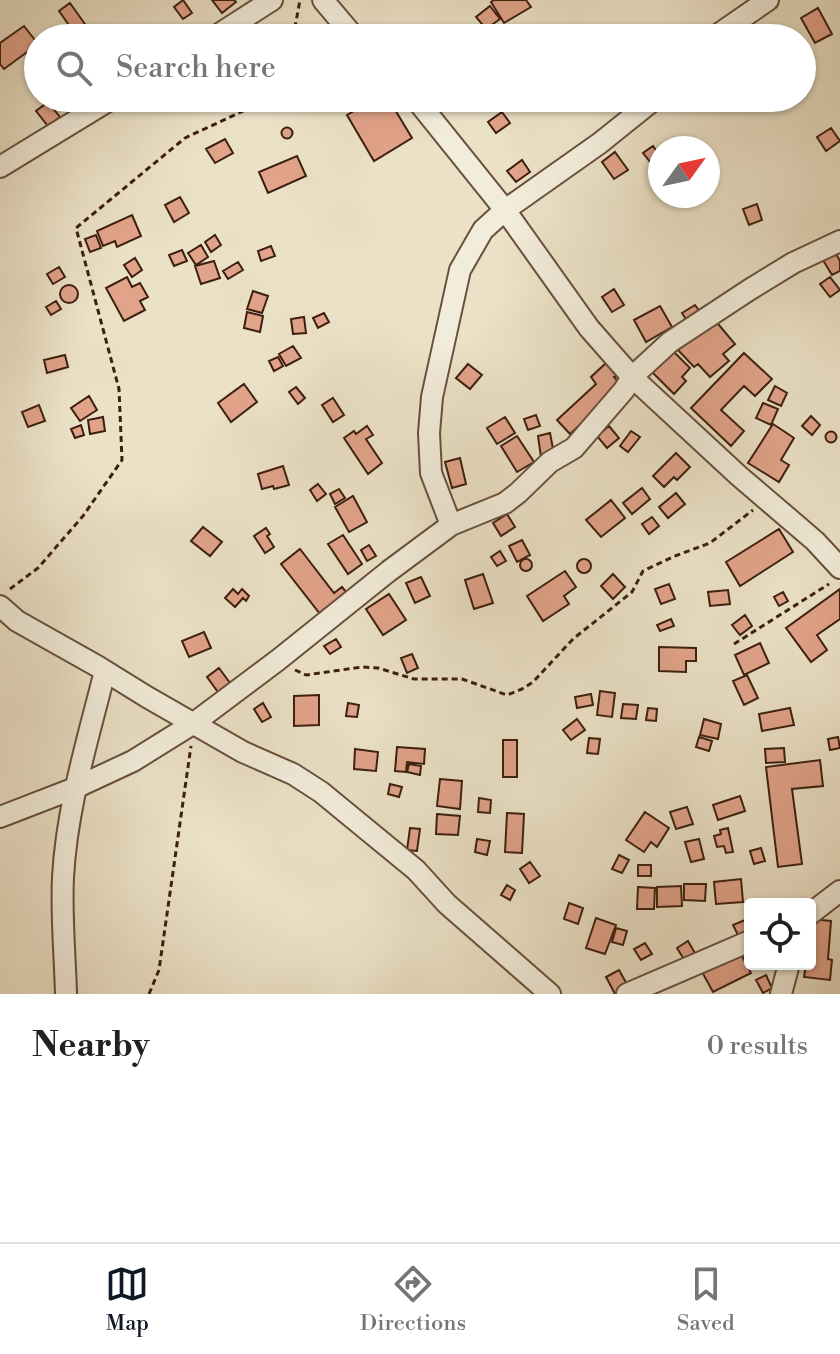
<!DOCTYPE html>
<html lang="en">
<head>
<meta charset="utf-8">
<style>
	:root { --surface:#fff; --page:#f6f6f6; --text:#202124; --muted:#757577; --line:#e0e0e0; --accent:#111827 }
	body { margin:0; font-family:"Libre Bodoni",serif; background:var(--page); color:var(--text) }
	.controls { position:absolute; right:24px; bottom:24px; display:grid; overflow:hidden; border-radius:8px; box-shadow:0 2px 6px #0004 }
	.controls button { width:72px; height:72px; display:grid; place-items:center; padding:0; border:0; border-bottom:2px solid var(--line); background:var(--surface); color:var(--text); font:40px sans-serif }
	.compass { position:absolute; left:648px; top:136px; width:72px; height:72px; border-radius:50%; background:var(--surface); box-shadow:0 2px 6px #0004; rotate:57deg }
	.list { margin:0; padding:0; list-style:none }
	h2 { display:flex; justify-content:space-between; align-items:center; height:104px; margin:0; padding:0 32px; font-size:34px }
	h2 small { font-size:26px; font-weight:400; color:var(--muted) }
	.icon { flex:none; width:44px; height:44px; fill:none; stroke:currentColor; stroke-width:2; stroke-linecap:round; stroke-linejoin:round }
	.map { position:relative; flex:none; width:840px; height:994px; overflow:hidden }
	.search { position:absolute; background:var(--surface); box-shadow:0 2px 6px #0004; left:24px; right:24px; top:24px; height:88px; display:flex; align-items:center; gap:20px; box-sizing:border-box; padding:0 28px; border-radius:44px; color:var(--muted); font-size:30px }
	.sheet { height:248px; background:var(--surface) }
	nav { display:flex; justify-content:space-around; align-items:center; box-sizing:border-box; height:112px; border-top:2px solid var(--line); background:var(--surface); font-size:22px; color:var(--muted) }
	nav a { display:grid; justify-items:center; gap:4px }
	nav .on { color:var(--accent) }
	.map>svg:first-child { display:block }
</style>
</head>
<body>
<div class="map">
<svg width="840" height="994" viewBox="0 0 840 994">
	<rect width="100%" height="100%" fill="#ebe1c6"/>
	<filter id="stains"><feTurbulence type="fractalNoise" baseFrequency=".0025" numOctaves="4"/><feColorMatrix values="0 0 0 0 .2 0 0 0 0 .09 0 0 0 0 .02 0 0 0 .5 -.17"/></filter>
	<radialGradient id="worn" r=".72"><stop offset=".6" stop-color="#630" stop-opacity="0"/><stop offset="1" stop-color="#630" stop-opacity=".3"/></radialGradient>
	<!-- building -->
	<path fill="#e1a38a" stroke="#3d1f0f" stroke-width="2" d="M183 0 192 13 183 19 174 7Z
		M212 0H234L236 2 222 13Z
		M494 0H526L531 7 504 23 491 2Z
		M70 3 87 27 76 35 59 11Z
		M490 6 500 19 486 29 476 17Z
		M818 8 832 34 815 43 801 18Z
		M24 26 38 44 4 69 0 64V43Z
		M469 26 477 38H452Z
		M129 27 134 38H118L116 33Z
		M376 98H388L412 138 374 161 347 115Z
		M599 98H621V99L604 108Z
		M48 102 60 117 48 126 36 111Z
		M502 112 510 123 496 133 488 122Z
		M281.5 133a5.5 5.5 0 1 1 11 0a5.5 5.5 0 1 1-11 0Z
		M831 128 840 141 826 151 817 137Z
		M225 139 233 153 215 163 206 149Z
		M653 146 660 156 651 163 643 153Z
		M615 152 628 170 614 179 602 162Z
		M297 156 306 176 268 193 259 172Z
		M522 160 530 172 516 182 507 171Z
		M180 197 189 213 174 222 165 205Z
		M757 204 762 220 749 225 743 209Z
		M132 215 141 236 117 247 115 241 103 246 97 231Z
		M96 235 101 248 90 252 85 239Z
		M215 235 221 245 211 252 205 242Z
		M201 245 208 257 196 265 188 253Z
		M271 246 275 256 261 261 258 251Z
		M182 250 187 261 174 266 169 255Z
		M834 250 840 261V271L832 275 821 257Z
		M135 258 142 270 132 277 124 265Z
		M214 261 220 278 201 284 195 266Z
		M238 262 243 270 228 279 223 271Z
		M59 267 65 277 53 284 47 274Z
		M127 277 132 287 140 283 148 297 140 301 145 310 124 321 106 288Z
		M830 277 840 290 830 297 820 284Z
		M60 294a9 9 0 1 1 18 0a9 9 0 1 1-18 0Z
		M614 289 624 305 612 312 602 297Z
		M253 291 268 296 262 313 247 309Z
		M56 301 61 309 51 315 46 307Z
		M695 305 703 316 689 324 682 313Z
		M660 306 672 327 646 342 634 320Z
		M247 312 263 316 260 332 244 328Z
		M324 313 329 322 318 328 313 318Z
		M304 317 306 333 293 334 291 319Z
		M714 319 735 344 723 354 729 361 710 377 698 364 694 367 678 350Z
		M293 346 301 358 286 366 279 354Z
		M672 350 690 368 682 377 686 381 674 394 651 371Z
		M744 353 772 379 755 396 744 386 721 410 744 431 731 446 691 408Z
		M65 355 68 367 47 373 44 360Z
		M278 357 283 366 274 371 269 361Z
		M606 363 617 375 614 377 622 386 570 434 557 420 596 384 591 377Z
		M468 364 482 375 470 389 456 378Z
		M244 384 257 402 231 422 218 403Z
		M775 386 787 393 781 406 768 400Z
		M296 387 305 398 298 404 289 392Z
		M89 396 97 410 80 421 71 408Z
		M333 398 344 415 333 422 322 405Z
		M763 403 778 409 771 425 756 418Z
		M39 405 45 421 28 427 22 412Z
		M536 415 540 426 528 430 524 419Z
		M811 416 820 425 812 435 802 426Z
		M103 417 105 431 90 434 88 420Z
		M505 417 515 433 497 444 487 428Z
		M773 424 794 438 781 460 789 465 779 482 748 463Z
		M81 425 84 435 75 438 71 429Z
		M367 426 373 435 366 439 382 463 368 474 344 438 354 431 356 434Z
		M609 426 619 438 607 448 597 436Z
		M631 431 640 437 628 452 620 446Z
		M825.5 437a5.5 5.5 0 1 1 11 0a5.5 5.5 0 1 1-11 0Z
		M550 433 554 454 541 457 538 436Z
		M517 436 534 462 517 472 501 446Z
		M676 453 690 467 677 480 674 477 664 487 653 476Z
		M460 458 466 484 452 488 445 462Z
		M283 466 289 485 274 489 273 486 262 489 258 474Z
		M318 484 326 494 317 501 310 490Z
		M642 488 650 499 632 514 623 503Z
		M339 489 345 498 335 504 330 494Z
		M676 493 685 504 668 518 659 507Z
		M353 496 367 522 349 532 335 507Z
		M611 500 625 518 601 537 586 520Z
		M507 514 515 527 501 536 493 523Z
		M652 517 659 526 649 534 642 524Z
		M203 527 222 542 210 556 191 541Z
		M266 528 270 534 267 536 274 547 265 553 254 536Z
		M779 529 793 552 740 586 726 562Z
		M343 535 362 564 348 574 328 544Z
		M522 540 530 555 517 562 509 546Z
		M369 545 376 556 367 561 361 550Z
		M300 549 334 593 342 587 351 598 324 619 281 564Z
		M500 551 506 561 497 566 491 557Z
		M520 565a6 6 0 1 1 12 0a6 6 0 1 1-12 0Z
		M577 566a7 7 0 1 1 14 0a7 7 0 1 1-14 0Z
		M565 571 576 587 564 596 569 604 543 621 527 596Z
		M483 574 493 603 474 609 465 580Z
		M613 574 625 587 613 599 601 586Z
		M421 577 430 596 415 603 406 583Z
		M669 584 675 599 661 604 655 589Z
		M233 589 238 594 242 589 249 596 246 601 243 598 235 607 225 598Z
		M840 589V619L817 635 827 650 811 662 786 628Z
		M728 590 730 604 710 606 708 592Z
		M783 592 788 601 779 606 774 597Z
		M389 594 406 620 383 635 366 609Z
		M745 615 752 626 740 635 732 625Z
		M671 619 674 626 660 631 657 625Z
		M204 632 211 648 189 657 182 641Z
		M336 639 341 647 330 654 324 646Z
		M760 643 769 663 744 675 735 655Z
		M659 647 696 648V661H686V672L659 671Z
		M412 654 418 668 407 673 401 658Z
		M219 668 230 683 218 692 207 677Z
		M747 675 758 698 744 705 733 681Z
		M600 691 615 693 612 717 597 715Z
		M591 694 593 705 577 708 575 697Z
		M319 695V725L294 726V696Z
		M263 703 271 717 262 722 254 709Z
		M348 703 359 705 357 717 346 716Z
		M623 704 638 705 636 719 621 718Z
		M648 708 657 709 656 721 646 720Z
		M790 708 794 725 762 731 759 714Z
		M577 719 585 730 571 740 563 730Z
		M704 719 721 724 718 739 700 735Z
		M699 737 712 741 709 751 696 747Z
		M838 737 840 748 830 750 828 739Z
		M589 738 600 739 598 754 587 753Z
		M503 740H517V777H503Z
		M397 747 425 749 424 764 407 762 406 772 395 771Z
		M784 748 785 762 766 763 765 749Z
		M355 749 378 752 376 771 354 769Z
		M820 760 823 786 792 789 802 864 778 867 766 767Z
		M409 764 421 766 420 775 407 772Z
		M440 779 462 781 460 809 437 806Z
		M390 784 402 787 399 797 388 794Z
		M740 796 745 811 718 820 713 805Z
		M479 798 491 800 490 813 478 812Z
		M687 807 693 824 676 829 670 812Z
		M645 812 669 828 657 847 651 842 644 852 626 840Z
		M507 813 524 814 522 853 505 852Z
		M437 814 460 816 458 835 436 834Z
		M410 828 420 829 417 851 407 850Z
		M728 828 733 852 726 853 724 846 717 847 714 836 721 834 720 830Z
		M477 839 490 841 487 855 475 852Z
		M699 839 704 859 691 862 685 842Z
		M761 848 765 861 754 864 750 851Z
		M619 855 629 860 622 873 612 869Z
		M530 862 540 876 529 883 520 869Z
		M638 865H651V876H638Z
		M741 879 743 902 716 904 714 882Z
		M684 884H706L705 901 684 900Z
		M507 885 515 890 510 900 501 895Z
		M681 886 682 906 657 907V887Z
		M638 887 655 888 654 909H637Z
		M569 903 583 908 578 924 564 919Z
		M596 918 616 925 605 954 586 948Z
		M810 919 831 921 828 959 832 960 830 980 804 977 806 964H810Z
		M745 920 749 930 738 935 733 925Z
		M616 928 627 931 623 945 612 942Z
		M688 941 696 955 685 961 677 948Z
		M645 943 652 954 641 960 634 949Z
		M740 952 751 973 713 992 702 972Z
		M619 970 628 986 615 994 606 977Z
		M766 975 772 988 763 993 756 980Z"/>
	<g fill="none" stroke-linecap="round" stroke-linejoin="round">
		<!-- minor casing -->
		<g stroke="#68503d" stroke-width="24">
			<path id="minor" d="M323 0 355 38
				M213 38 272 0
				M713 38 768 0
				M415 98 505 210 589 328 632 377 739 476 815 541 840 568
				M0 167 113 98
				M451 525 431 473 429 433 432 397 460 270 483 230 505 210 600 143 656 98
				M0 606 17 621 97 666 147 697 243 752 293 774 321 792 416 870 447 904 550 994
				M0 817 75 788 133 761 194 723 278 660 389 571 451 525 505 503 518 493 550 462 574 448 624 390 632 377 670 342 749 290 793 263 840 241
				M810 914 840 891
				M66 994C65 955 61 915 63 877 67 806 88 739 105 671
				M627 994 750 941
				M781 994 789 964"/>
		</g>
		<!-- path -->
		<path stroke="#3d1f0f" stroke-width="3" stroke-dasharray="6 4" stroke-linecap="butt" d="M293 38 300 0
			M10 589 38 568 83 516 122 460 119 389 76 228 185 138 271 98
			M734 644 829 584
			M295 670 306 675 362 667 378 668 414 679H462L507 695 522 689 533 682 573 639 632 592 643 571 675 556 710 543 753 510
			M149 994 159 970 191 746"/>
		<!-- minor -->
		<use href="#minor" stroke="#f2ecda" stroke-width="20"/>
	</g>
	<rect width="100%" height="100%" filter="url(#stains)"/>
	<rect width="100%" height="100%" fill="url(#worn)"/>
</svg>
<div class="controls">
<button><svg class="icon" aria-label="locate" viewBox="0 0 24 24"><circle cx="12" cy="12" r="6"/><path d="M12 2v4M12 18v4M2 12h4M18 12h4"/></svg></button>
</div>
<svg class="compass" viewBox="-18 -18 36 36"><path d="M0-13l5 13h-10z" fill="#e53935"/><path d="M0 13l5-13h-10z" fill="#757577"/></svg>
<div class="search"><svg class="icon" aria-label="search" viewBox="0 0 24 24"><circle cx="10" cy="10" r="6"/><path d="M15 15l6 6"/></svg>Search here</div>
</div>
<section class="sheet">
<h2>Nearby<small>0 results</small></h2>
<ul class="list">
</ul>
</section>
<nav>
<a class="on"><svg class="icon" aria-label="map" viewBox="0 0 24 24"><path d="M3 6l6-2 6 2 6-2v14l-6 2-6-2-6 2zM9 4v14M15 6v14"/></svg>Map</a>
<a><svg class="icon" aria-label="directions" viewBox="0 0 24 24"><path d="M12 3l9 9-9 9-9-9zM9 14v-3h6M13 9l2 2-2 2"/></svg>Directions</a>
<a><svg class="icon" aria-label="saved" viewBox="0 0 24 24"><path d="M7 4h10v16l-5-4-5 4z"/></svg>Saved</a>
</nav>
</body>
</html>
